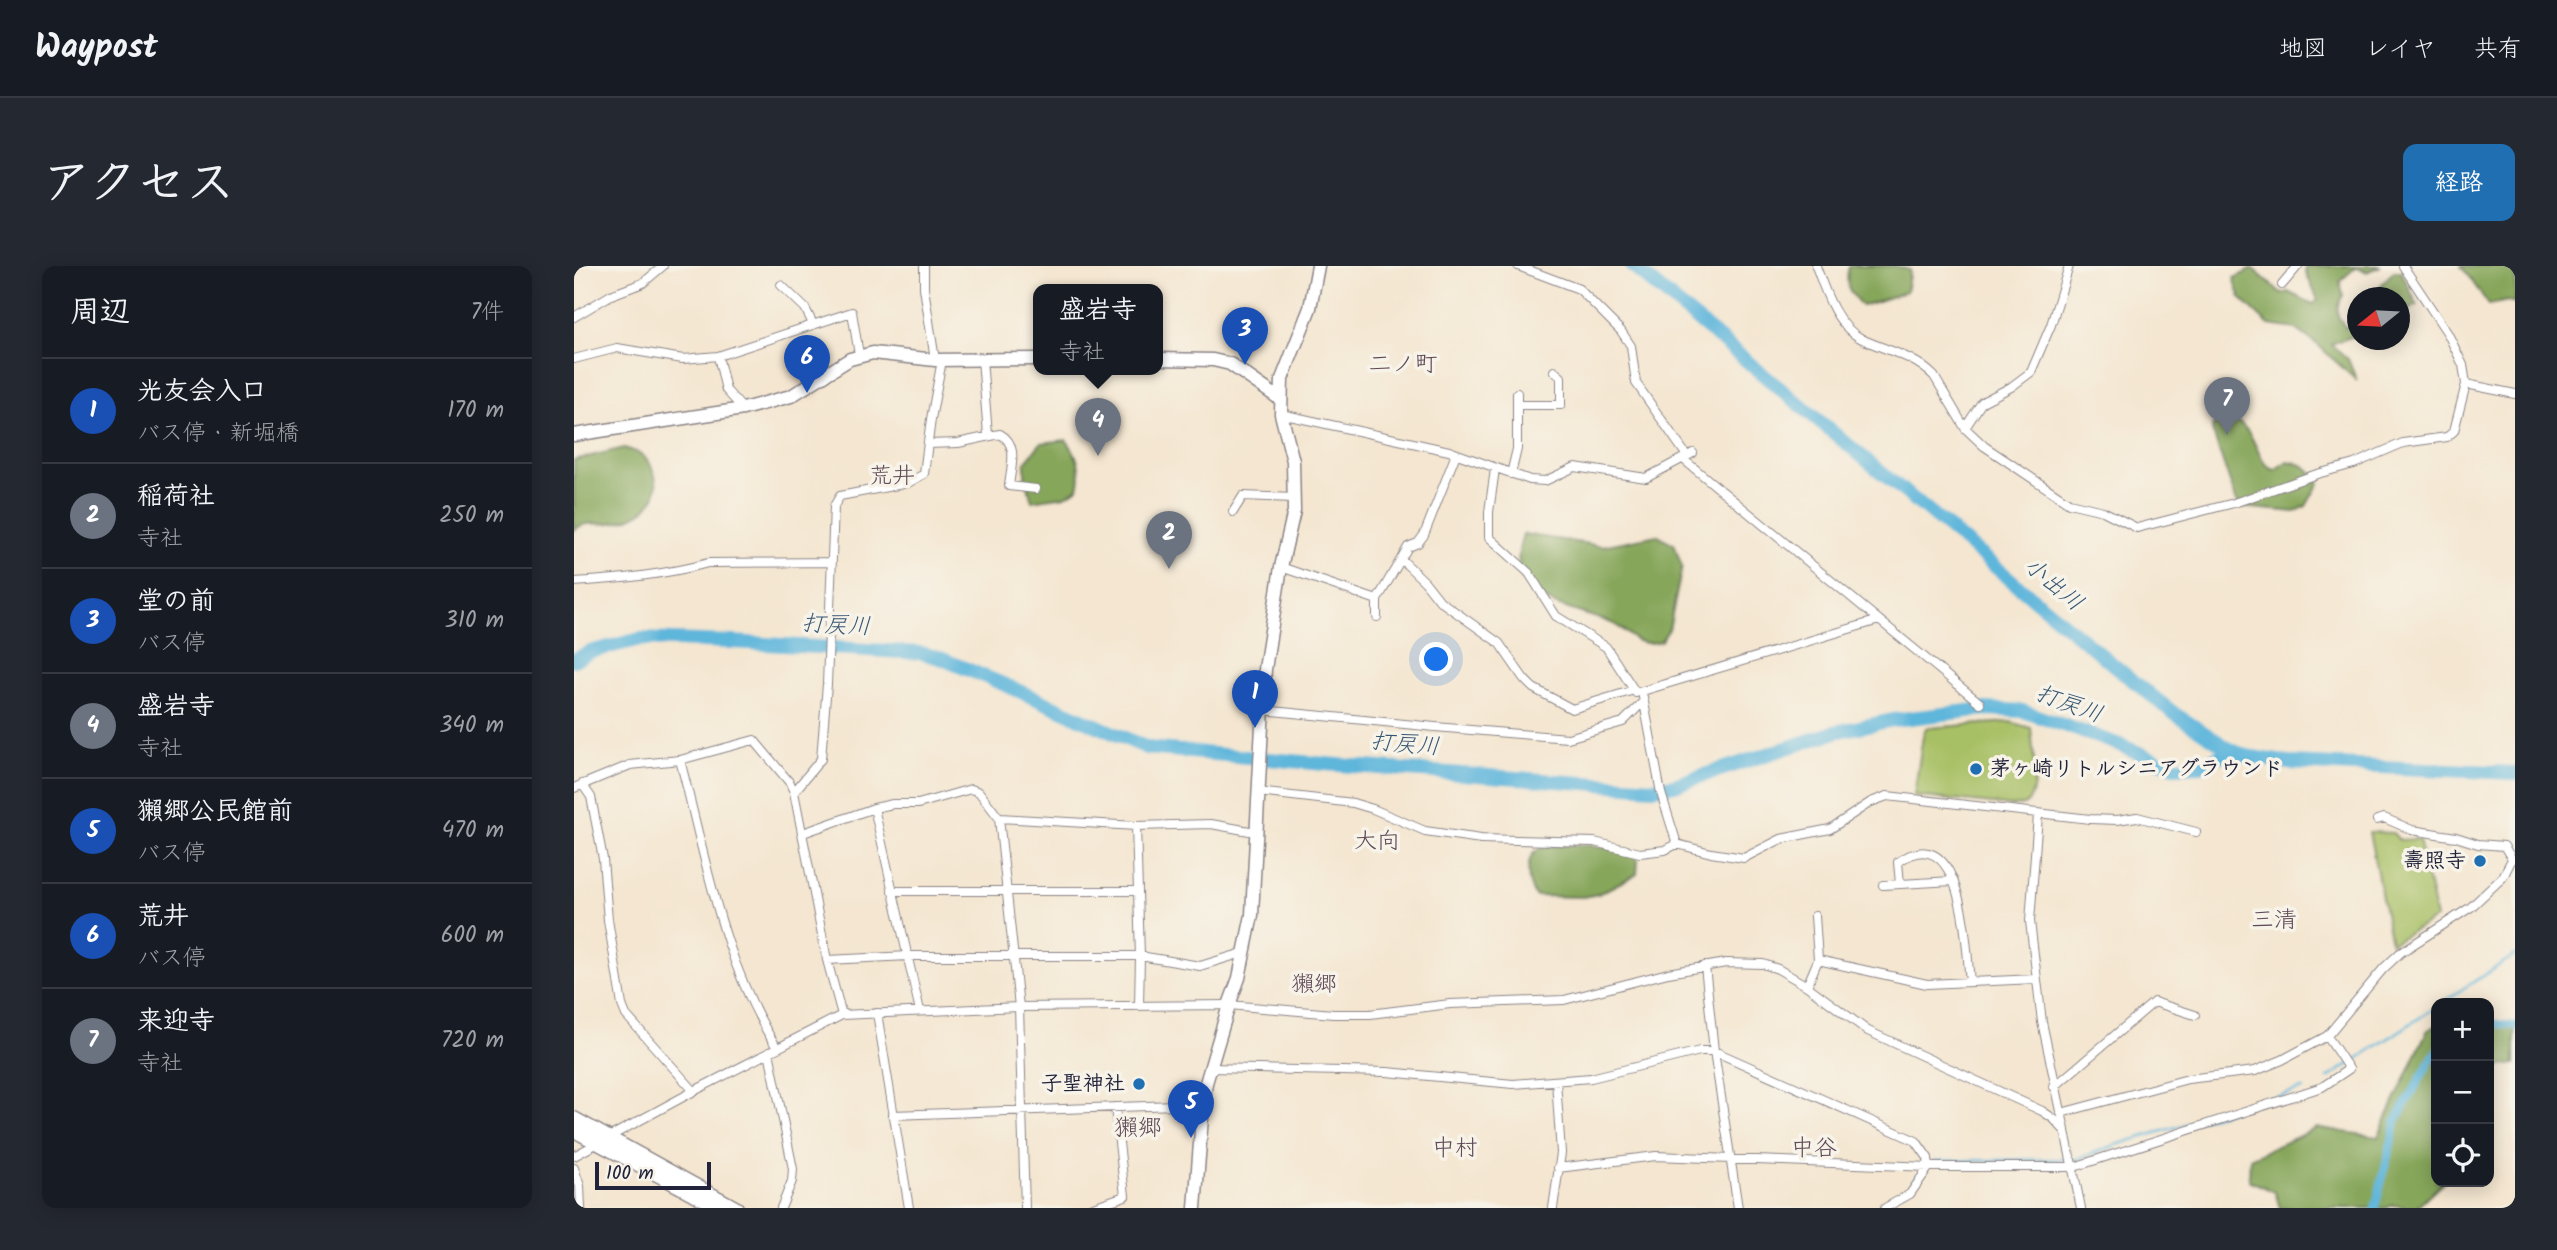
<!DOCTYPE html>
<html lang="ja">
<head>
<meta charset="utf-8">
<style>
	:root { --surface:#171b24; --page:#242831; --text:#f1f3f6; --muted:#9ea1a6; --line:#363941; --accent:#1f6fb2 }
	body { margin:0; font-family:Kalam,"Klee One",sans-serif; background:var(--page); color:var(--text) }
	.controls { position:absolute; right:21px; bottom:21px; display:grid; overflow:hidden; border-radius:14px; box-shadow:0 4px 18px #0003 }
	.controls button { width:63px; height:63px; display:grid; place-items:center; padding:0; border:0; border-bottom:2px solid var(--line); background:var(--surface); color:var(--text); font:35px sans-serif }
	.compass { position:absolute; left:1773px; top:21px; width:63px; height:63px; border-radius:50%; background:var(--surface); box-shadow:0 4px 18px #0003; rotate:252deg }
	.scale { position:absolute; left:21px; bottom:18px; width:116px; box-sizing:border-box; padding-left:7px; border:4px solid #22223b; border-top:0; font-size:19px; line-height:24px; white-space:nowrap; color:#22223b; -webkit-text-stroke:5px #f7f3e8; paint-order:stroke }
	.you { position:absolute; left:863px; top:394px; width:24px; height:24px; margin:-18px; border:5px solid #fff; border-radius:50%; background:#1a73e8; box-shadow:0 0 0 10px #1a73e833 }
	.badge { display:grid; place-items:center; width:46px; height:46px; border-radius:50%; background:var(--accent); color:#fff; font-size:23px; font-weight:700 }
	.pin { position:absolute; translate:-50% -58px; filter:drop-shadow(0 2px 4px #0008) }
	.pin::after { content:''; position:absolute; top:37px; width:24px; height:21px; background:inherit; clip-path:polygon(0 0,100% 0,50% 100%) }
	.popup { position:absolute; left:459px; top:18px; width:130px; height:91px; box-sizing:border-box; display:grid; place-content:center; border-radius:14px; background:var(--surface); filter:drop-shadow(0 2px 5px #0005); font-size:23px; white-space:nowrap; color:var(--muted) }
	.popup b { font-size:26px; color:var(--text) }
	.popup::after { content:''; position:absolute; left:50%; top:100%; margin-left:-14px; border:14px solid transparent; border-top-color:var(--surface) }
	.list { margin:0; padding:0; list-style:none }
	h2 { display:flex; justify-content:space-between; align-items:center; height:91px; margin:0; padding:0 28px; font-size:30px }
	h2 small { font-size:23px; font-weight:400; color:var(--muted) }
	.list li { display:grid; grid-template-columns:46px 1fr auto; gap:21px; align-items:center; box-sizing:border-box; height:105px; padding:0 28px; border-top:2px solid var(--line) }
	.list b { display:block; font-size:26px; white-space:nowrap }
	.list p { margin:0; font-size:23px; white-space:nowrap; color:var(--muted) }
	.list em { font-size:23px; font-style:normal; color:var(--muted) }
	.icon { flex:none; width:38px; height:38px; fill:none; stroke:currentColor; stroke-width:2; stroke-linecap:round; stroke-linejoin:round }
	.map { position:relative; flex:none; width:1941px; height:942px; overflow:hidden; border-radius:14px }
	header { display:flex; align-items:center; gap:42px; box-sizing:border-box; height:98px; padding:0 35px; background:var(--surface); border-bottom:2px solid var(--line) }
	header strong { font-size:33px }
	nav { display:flex; gap:38px; margin-inline-start:auto; font-size:24px }
	.intro { display:flex; align-items:center; justify-content:space-between; box-sizing:border-box; height:168px; padding:0 42px }
	h1 { margin:0; font-size:49px }
	.button { padding:18px 32px; border-radius:14px; background:var(--accent); color:#fff; font-size:24px; font-weight:700 }
	main { display:flex; gap:42px; padding:0 42px }
	aside { flex:1; background:var(--surface); border-radius:14px; box-shadow:0 4px 18px #0003 }
	.map>svg:first-child { display:block }
</style>
</head>
<body>
<header>
<strong>Waypost</strong>
<nav><a>地図</a><a>レイヤ</a><a>共有</a></nav>
</header>
<div class="intro"><h1>アクセス</h1><a class="button">経路</a></div>
<main>
<aside>
<h2>周辺<small>7件</small></h2>
<ul class="list">
<li><span class="badge" style="background:#1a4fb4">1</span><div><b>光友会入口</b><p>バス停 · 新堀橋</p></div><em>170 m</em></li>
<li><span class="badge" style="background:#6b7280">2</span><div><b>稲荷社</b><p>寺社</p></div><em>250 m</em></li>
<li><span class="badge" style="background:#1a4fb4">3</span><div><b>堂の前</b><p>バス停</p></div><em>310 m</em></li>
<li><span class="badge" style="background:#6b7280">4</span><div><b>盛岩寺</b><p>寺社</p></div><em>340 m</em></li>
<li><span class="badge" style="background:#1a4fb4">5</span><div><b>獺郷公民館前</b><p>バス停</p></div><em>470 m</em></li>
<li><span class="badge" style="background:#1a4fb4">6</span><div><b>荒井</b><p>バス停</p></div><em>600 m</em></li>
<li><span class="badge" style="background:#6b7280">7</span><div><b>来迎寺</b><p>寺社</p></div><em>720 m</em></li>
</ul>
</aside>
<div class="map">
<svg width="1941" height="942" viewBox="0 0 1941 942">
	<rect width="100%" height="100%" fill="#f7f3e8"/>
	<filter id="ink" filterUnits="userSpaceOnUse"><feTurbulence type="fractalNoise" baseFrequency=".0143" numOctaves="2"/><feDisplacementMap in="SourceGraphic" scale="14" xChannelSelector="R" yChannelSelector="G"/><feConvolveMatrix kernelMatrix="1 2 1 2 8 2 1 2 1" color-interpolation-filters="sRGB"/></filter>
	<filter id="wash" filterUnits="userSpaceOnUse"><feTurbulence type="fractalNoise" baseFrequency=".00686" numOctaves="4" result="noise"/><feDisplacementMap in="SourceGraphic" scale="28" xChannelSelector="R" yChannelSelector="G"/><feGaussianBlur stdDeviation="1.57" result="paint"/><feColorMatrix in="noise" values="0 0 0 0 0 0 0 0 0 0 0 0 0 0 0 0 0 1.4 0 .05"/><feComposite in="paint" operator="in"/></filter>
	<g filter="url(#wash)">
		<rect width="100%" height="100%" fill="#f4e6d0"/>
		<!-- green -->
		<path fill="#a8c065" stroke="#657150" stroke-width="2" d="M1436 456 1457 462C1458 478 1468 532 1449 539 1445 540 1442 539 1438 540L1340 530 1349 470 1352 462Z
			M1795 566 1819 567 1825 574 1845 573 1862 652 1817 677Z"/>
		<!-- forest -->
		<path fill="#86a65a" stroke="#54644a" stroke-width="2" d="M1275 0H1321L1336 4 1332 26 1288 40C1275 26 1270 20 1275 0Z
			M1733 0H1807L1793 6 1782 1 1766 15 1769 30C1760 42 1762 51 1772 62L1783 56V69L1757 78 1774 93 1783 115 1744 79 1722 63 1695 59 1667 33 1660 12 1679 3 1708 28 1714 26 1739 38 1744 34 1731 5Z
			M1887 0H1941V37L1934 35 1915 39Z
			M1820 5H1827L1843 39 1826 49V32L1798 31 1802 24Z
			M1656 151C1661 154 1667 157 1671 162 1683 175 1684 196 1700 204L1714 195C1731 198 1736 203 1745 217L1732 240 1721 246 1667 241 1662 234 1638 164C1641 154 1646 152 1656 151Z
			M492 174C503 186 509 207 504 222L491 230 458 235 451 212V196L467 177Z
			M50 182C64 186 73 189 79 204 92 235 65 254 36 257 22 259 13 254 0 264V194Z
			M949 268 1028 280 1083 269 1100 278 1108 301 1095 363 1087 375C1057 383 1058 364 1035 356 989 339 927 335 949 268Z
			M1013 579 1058 586 1064 593 1063 608 1024 628 1009 631 961 630C953 618 949 588 968 582 981 578 1000 580 1013 579Z
			M1862 759V916H1869L1841 942 1819 939 1812 942H1706L1701 926 1675 914 1676 892 1743 862 1804 871 1853 765Z
			M1915 759 1941 763V798L1915 802Z"/>
		<g fill="none" stroke-linecap="round" stroke-linejoin="round">
			<!-- stream -->
			<path stroke="#5eb6db" stroke-width="2.5" d="M1867 737 1941 689
				M1754 812 1862 741
				M1360 895 1503 893 1542 879 1729 823
				M1300 942 1337 921 1344 908"/>
			<!-- canal -->
			<path stroke="#5eb6db" stroke-width="8" d="M1915 757 1941 760
				M1801 942 1823 853 1862 785"/>
			<!-- river -->
			<path stroke="#5eb6db" stroke-width="14" d="M1058 0 1553 410 1601 448 1657 484 1672 490 1716 497 1941 507
				M0 394 16 386 66 373 158 376 347 387 366 392 436 421 573 482 751 498 1079 522 1100 519 1261 466 1319 454 1411 443 1449 445 1546 479 1599 501 1626 500 1657 484"/>
		</g>
	</g>
	<g filter="url(#ink)">
		<g fill="none" stroke-linecap="round" stroke-linejoin="round">
			<!-- street casing -->
			<g stroke="#8b8486" stroke-width="10">
				<path id="street" d="M350 0V22L361 94
					M944 0 1005 23 1047 65 1057 80 1062 117 1113 190
					M1242 0C1251 25 1262 60 1288 73 1313 85 1339 89 1360 110L1391 162 1410 180 1495 237 1529 245 1563 262 1660 237 1743 208 1780 198 1829 177 1873 171 1880 165 1892 118 1889 99 1874 68 1829 0
					M207 19 231 42 239 58
					M1708 19 1724 0
					M0 51 37 29 69 17 89 0
					M144 90 152 124 169 143
					M0 93 43 82 109 93 144 90 278 46 285 89
					M408 93 414 169
					M1892 118 1941 128
					M943 139H987V111L980 105
					M707 148 875 185 956 214 971 215 1001 201 1072 212 1119 187
					M1391 162 1408 136 1437 121 1457 106 1477 59 1495 0
					M354 178 384 177 426 168C445 178 437 201 435 220L462 223
					M1109 193 1406 437
					M921 203 915 246V271L955 307 982 350 1032 381 1062 427 1305 354
					M937 208 943 183V127
					M659 246 669 230 720 232
					M827 293 851 316 866 335 925 377 950 413 959 422 998 443 1060 424
					M707 301 803 334
					M0 316C45 313 91 309 134 297L258 296
					M803 351V334L834 281 844 277 850 269 882 188
					M1069 431 1087 527 1103 578
					M688 444 861 461 994 472 1049 456 1070 435
					M106 494C132 592 148 696 203 782
					M8 518 17 531 29 593 34 654 48 739 52 749 120 825
					M0 522 56 499 106 494 180 474 216 517 220 526 253 694 268 749
					M220 526 247 493 253 418 260 240 266 230 334 217 350 208 357 153 368 94
					M684 526 779 537 799 543 851 565 907 573 1020 576 1066 587 1091 584 1103 578 1137 587 1170 592 1207 573 1256 563 1297 536 1313 530 1516 553 1543 554 1563 551 1622 566
					M300 542 346 745
					M1464 549 1456 655 1468 756 1491 864
					M425 552 562 560 637 558 681 566
					M562 560 566 690 565 740
					M229 567 300 542 319 538H344L397 523 405 526 425 552 445 741 451 942
					M1326 618 1324 596C1389 550 1392 680 1396 716
					M1309 619 1379 615
					M318 625H564
					M253 694 335 690H566L626 700 672 686
					M1244 694 1353 718 1462 713
					M1131 700 1140 785 1164 942
					M1233 720 1244 694 1241 650
					M303 747 335 942
					M195 786 219 903 218 915 207 942
					M635 802 813 806 939 818 1017 812 1126 785H1140L1342 875 1354 892 1355 901 1336 928 1311 942
					M1480 821 1580 736 1621 749
					M1487 847 1614 813 1681 805 1708 794 1753 770 1809 703 1826 687 1897 641 1929 611 1938 593 1930 580 1904 578 1882 571 1838 564 1810 552 1803 554
					M319 849 629 838
					M0 890 120 825 268 749 445 741 655 739 759 748H796L876 738 990 734 1094 707 1152 697 1189 698 1204 703 1233 720 1294 765 1468 845 1480 853 1491 865 1507 942
					M0 902 6 920 7 942
					M984 902 1082 890 1355 901H1500L1748 821 1775 803 1753 770
					M516 942 551 930 541 841
					M979 942 987 887 982 815
					M1935 942 1941 937"/>
			</g>
			<!-- secondary casing -->
			<g stroke="#8b8486" stroke-width="15">
				<path id="secondary" d="M584 93 639 94 656 98 706 133
					M0 169 169 143 217 130 276 93 299 87 361 94 464 93
					M0 852 163 942
					M0 865 145 942
					M621 942 629 838 632 817 655 739 665 712 678 649 691 403 707 301 720 245 719 195 707 148 708 113 736 42 744 0"/>
			</g>
			<!-- street -->
			<use href="#street" stroke="#fff" stroke-width="8"/>
			<!-- secondary -->
			<use href="#secondary" stroke="#fff" stroke-width="12"/>
		</g>
	</g>
	<!-- markers -->
	<g fill="#1f6fb2" stroke="#f7f3e8" stroke-width="2.5">
		<circle cx="1402" cy="503" r="7"/>
		<circle cx="1906" cy="595" r="7"/>
		<circle cx="565" cy="818" r="7"/>
	</g>
	<g text-anchor="middle" dominant-baseline="central" stroke-width="7" stroke-linejoin="round" paint-order="stroke">
		<!-- poi labels -->
		<g font-size="21" font-weight="bold" fill="#22223b" stroke="#f7f3e8" text-anchor="end">
			<text x="1416" y="503" text-anchor="start">茅ヶ崎リトルシニアグラウンド</text>
			<text x="1892" y="595">壽照寺</text>
			<text x="551" y="818">子聖神社</text>
		</g>
		<!-- neighbourhood labels -->
		<g font-size="23" fill="#5f4a57" stroke="#f7f3e8">
			<text x="829" y="99">二ノ町</text>
			<text x="318" y="211">荒井</text>
			<text x="803" y="576">大向</text>
			<text x="1700" y="655">三清</text>
			<text x="740" y="719">獺郷</text>
			<text x="881" y="883">中村</text>
			<text x="1240" y="883">中谷</text>
		</g>
		<!-- water labels -->
		<g font-size="23" font-style="italic" fill="#375673" stroke="#f7f3e8">
			<text transform="translate(1479 319) rotate(40)">小出川</text>
			<text transform="translate(262 360) rotate(3)">打戻川</text>
			<text transform="translate(1495 439) rotate(20)">打戻川</text>
			<text transform="translate(831 479) rotate(5)">打戻川</text>
		</g>
		<!-- quarter labels -->
		<g font-size="24" fill="#5f4a57" stroke="#f7f3e8">
			<text x="564" y="862">獺郷</text>
		</g>
	</g>
</svg>
<div class="controls">
<button>+</button>
<button>−</button>
<button><svg class="icon" aria-label="locate" viewBox="0 0 24 24"><circle cx="12" cy="12" r="6"/><path d="M12 2v4M12 18v4M2 12h4M18 12h4"/></svg></button>
</div>
<svg class="compass" viewBox="-18 -18 36 36"><path d="M0-13l5 13h-10z" fill="#e53935"/><path d="M0 13l5-13h-10z" fill="#9ea1a6"/></svg>
<div class="scale">100 m</div>
<div class="you"></div>
<div class="pin badge" style="left:681px;top:462px;background:#1a4fb4">1</div>
<div class="pin badge" style="left:595px;top:303px;background:#6b7280">2</div>
<div class="pin badge" style="left:671px;top:99px;background:#1a4fb4">3</div>
<div class="pin badge" style="left:524px;top:190px;background:#6b7280">4</div>
<div class="popup"><b>盛岩寺</b>寺社</div>
<div class="pin badge" style="left:617px;top:872px;background:#1a4fb4">5</div>
<div class="pin badge" style="left:233px;top:127px;background:#1a4fb4">6</div>
<div class="pin badge" style="left:1653px;top:169px;background:#6b7280">7</div>
</div>
</main>
</body>
</html>
